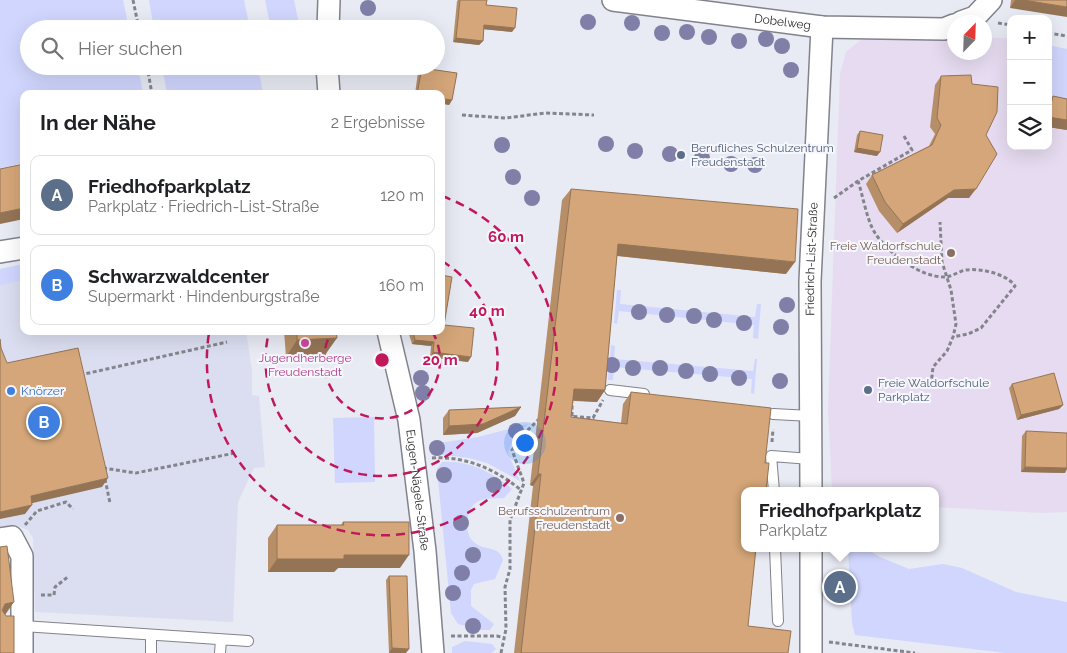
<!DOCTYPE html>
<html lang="de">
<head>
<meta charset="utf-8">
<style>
	:root { --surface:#fff; --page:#f2f2f2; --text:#202124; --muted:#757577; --line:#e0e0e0; --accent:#d93025 }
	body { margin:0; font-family:Raleway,sans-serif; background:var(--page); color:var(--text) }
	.controls { position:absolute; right:15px; top:15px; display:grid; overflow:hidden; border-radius:10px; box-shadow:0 5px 20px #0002 }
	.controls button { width:45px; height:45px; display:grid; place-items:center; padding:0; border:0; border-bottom:1px solid var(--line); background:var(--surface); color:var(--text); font:25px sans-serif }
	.compass { position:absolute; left:947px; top:15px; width:45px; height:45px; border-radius:50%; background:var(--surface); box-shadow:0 5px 20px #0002; rotate:23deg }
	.you { position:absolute; left:524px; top:442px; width:18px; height:18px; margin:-12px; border:4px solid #fff; border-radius:50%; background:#1a73e8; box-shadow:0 0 0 8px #1a73e833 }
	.badge { display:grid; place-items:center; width:32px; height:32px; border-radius:50%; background:var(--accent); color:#fff; font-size:16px; font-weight:700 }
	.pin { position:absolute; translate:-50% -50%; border:2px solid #fff; box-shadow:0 1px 5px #0006 }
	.popup { position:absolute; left:741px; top:487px; width:198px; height:65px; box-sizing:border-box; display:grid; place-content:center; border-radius:10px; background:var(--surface); filter:drop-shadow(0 1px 4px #0005); font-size:16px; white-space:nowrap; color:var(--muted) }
	.popup b { font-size:19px; color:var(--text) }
	.popup::after { content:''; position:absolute; left:50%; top:100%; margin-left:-10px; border:10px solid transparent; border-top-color:var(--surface) }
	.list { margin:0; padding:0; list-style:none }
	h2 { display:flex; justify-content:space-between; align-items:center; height:65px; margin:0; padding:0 20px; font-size:21px }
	h2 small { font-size:16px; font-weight:400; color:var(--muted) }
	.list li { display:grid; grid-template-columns:32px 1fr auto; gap:15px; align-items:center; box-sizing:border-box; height:80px; margin:0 10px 10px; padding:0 10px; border:1px solid var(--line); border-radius:10px }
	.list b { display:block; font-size:19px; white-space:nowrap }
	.list p { margin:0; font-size:16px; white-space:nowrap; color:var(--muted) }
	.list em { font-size:16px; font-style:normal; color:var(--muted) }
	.icon { flex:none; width:28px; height:28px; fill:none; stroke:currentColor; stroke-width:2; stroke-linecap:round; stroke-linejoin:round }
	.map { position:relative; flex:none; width:1067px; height:653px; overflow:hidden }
	.search { position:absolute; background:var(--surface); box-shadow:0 5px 20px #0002; left:20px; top:20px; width:425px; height:55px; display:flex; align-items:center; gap:12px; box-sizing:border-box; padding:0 18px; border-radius:28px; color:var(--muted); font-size:19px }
	.panel { position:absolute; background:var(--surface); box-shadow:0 5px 20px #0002; left:20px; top:90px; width:425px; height:245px; border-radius:10px }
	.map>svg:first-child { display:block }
</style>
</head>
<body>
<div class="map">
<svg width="1067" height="653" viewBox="0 0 1067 653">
	<rect width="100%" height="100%" fill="#e8eaf4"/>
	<!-- built -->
	<path fill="#dbdef0" d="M24 264V331H246L252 370V395L259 396 265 467 254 468 238 502 233 622 35 612 33 538 28 530 14 525 0 527V269Z"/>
	<!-- education -->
	<path fill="#e6dbf0" d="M908 36 954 37V52H984L985 38H1011V146H1048V102L1067 106V512L1042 513 935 507V491H832L828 409 840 73 846 52 862 39Z"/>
	<!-- green -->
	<path fill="#d0d6fd" d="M0 0H123L129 29H29V66H138L143 94H24V163L0 168Z
		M149 0H244L250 29H154Z
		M265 0H294L300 29H271Z
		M1048 45 1067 49V106L1048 102Z
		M162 66H258L263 94H167Z
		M24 264V280L0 285V269Z
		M617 290H621L620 304 755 317 757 304H761L758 339 753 338 754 325 619 311 617 324 614 323Z
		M611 345 615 346 614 359 753 371 755 359H757L754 394 751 393 752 379 614 367 613 380H608Z
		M374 417 375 482 335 483 333 418Z
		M528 424 514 437 508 453 520 481 487 463 469 458 436 454 433 444 478 437Z
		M442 462C469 460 492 472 512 489L504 498C495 499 485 497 477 502 465 509 463 535 475 543 485 551 499 545 503 560L495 579 474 584 471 590V606L494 624 490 630H480L458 624 451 613 437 469Z
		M834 548H865L880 557 909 569 943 564 962 568 1016 592 1067 602V653H1006L855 635 852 623 848 550 834 551Z
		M465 641 492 644 496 649 491 653H452V647Z"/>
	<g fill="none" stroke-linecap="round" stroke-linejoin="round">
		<!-- lane casing -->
		<g stroke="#81828c" stroke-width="12">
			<path id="lane" d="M610 390 644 394
				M773 414 811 416
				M774 491 771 456 811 459
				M775 548 778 621
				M23 626 248 641
				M151 653V636
				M220 653 221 640"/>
		</g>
		<!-- street casing -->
		<g stroke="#81828c" stroke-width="24">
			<g id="street">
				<path id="s1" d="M613 0 822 27 944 29 954 25"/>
				<path d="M961 22 975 17 991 0"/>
				<path d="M328 29 329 0"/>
				<path d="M327 66 329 94"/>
				<path d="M0 252 24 248"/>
				<path id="s2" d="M388 331 409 420 425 551 433 653"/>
				<path id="s3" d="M811 491 810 281 822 27"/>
				<path d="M0 539 12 537 22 556V653"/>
				<path d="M811 548V653"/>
			</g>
		</g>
		<!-- path -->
		<path stroke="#84858c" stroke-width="3" stroke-dasharray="4 2.5" stroke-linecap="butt" d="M133 0 139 29
			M998 23 1011 25
			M1048 33 1067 36
			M147 66 152 94
			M462 115 506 118 545 113 594 115
			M904 136 912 150 858 181C863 196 867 221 875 233 888 253 920 277 944 277 952 277 959 271 966 270 981 268 1007 274 1015 286L981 328 968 334 953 337
			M834 198 858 181
			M80 375 227 342
			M931 385 933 367 947 351 953 337 956 324 951 290 942 262 940 222
			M567 416 593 418 603 400
			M572 416V402
			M772 442 773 429
			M432 458C466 456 495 469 521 490
			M103 468 136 473 235 453
			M105 479 110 503
			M25 525 37 511 66 502 73 509
			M41 595H54L55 587 69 576
			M451 636H497L505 638
			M829 642 915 653
			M501 653 506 629 505 587 510 569V520L524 483 512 450 521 437 540 418"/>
		<!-- lane -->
		<use href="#lane" stroke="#fff" stroke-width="10"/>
		<!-- street -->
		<use href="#street" stroke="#fff" stroke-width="21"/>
	</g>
	<!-- trees -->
	<g fill="#7f7fa8">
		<circle cx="368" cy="8" r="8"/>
		<circle cx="588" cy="22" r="8"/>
		<circle cx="632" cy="23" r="8"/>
		<circle cx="687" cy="32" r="8"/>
		<circle cx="662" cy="33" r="8"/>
		<circle cx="709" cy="37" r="8"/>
		<circle cx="766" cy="39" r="8"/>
		<circle cx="739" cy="41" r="8"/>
		<circle cx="782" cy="46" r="8"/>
		<circle cx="791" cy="70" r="8"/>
		<circle cx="606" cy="144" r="8"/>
		<circle cx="502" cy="145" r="8"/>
		<circle cx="635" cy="151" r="8"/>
		<circle cx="670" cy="154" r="8"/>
		<circle cx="702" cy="158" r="8"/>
		<circle cx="731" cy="164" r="8"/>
		<circle cx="755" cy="165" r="8"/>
		<circle cx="513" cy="177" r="8"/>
		<circle cx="532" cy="198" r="8"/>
		<circle cx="787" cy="305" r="8"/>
		<circle cx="639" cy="312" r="8"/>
		<circle cx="667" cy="315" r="8"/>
		<circle cx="694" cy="316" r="8"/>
		<circle cx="714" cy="320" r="8"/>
		<circle cx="744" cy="323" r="8"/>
		<circle cx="781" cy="327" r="8"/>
		<circle cx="612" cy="365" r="8"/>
		<circle cx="633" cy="368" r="8"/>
		<circle cx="660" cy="368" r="8"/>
		<circle cx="686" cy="371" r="8"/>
		<circle cx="710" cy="374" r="8"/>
		<circle cx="421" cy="378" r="8"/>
		<circle cx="739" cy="378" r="8"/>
		<circle cx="780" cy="381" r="8"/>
		<circle cx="423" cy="393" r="8"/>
		<circle cx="516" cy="431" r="8"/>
		<circle cx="437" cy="448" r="8"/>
		<circle cx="444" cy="475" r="8"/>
		<circle cx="494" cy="485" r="8"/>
		<circle cx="461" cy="523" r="8"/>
		<circle cx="473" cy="555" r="8"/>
		<circle cx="462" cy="573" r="8"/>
		<circle cx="453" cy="593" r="8"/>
		<circle cx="473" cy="626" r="8"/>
	</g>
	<!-- wall -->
	<path fill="#b68f68" d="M458 0H487L486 5 512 32 484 29 483 41 479 45 453 42 457 1Z
		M1011 0H1067L1010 8Z
		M422 68 457 73 452 100 449 105 443 104 441 119V94H415L418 72Z
		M941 76 972 84 986 135 969 198H948L897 233 879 211 866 184 872 175 929 146 935 134 930 127 935 85Z
		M1053 96 1067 99V130L1048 127V103Z
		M860 131 877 156 854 152 857 135Z
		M571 189 786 274 617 256 605 390 597 402 573 401 571 417 621 423 623 404 631 392 745 491 748 626 788 653H514L533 486 530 485 562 200Z
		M444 325 468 362 430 357 431 346 412 344 408 331H441Z
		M284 331H336L325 355 286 357Z
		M1012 384 1063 405 1059 409 1017 420 1009 388Z
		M521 407 515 416 477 433 443 435V418L449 410Z
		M1026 431 1065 473 1021 472 1022 436Z
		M343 522 400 568H338L334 572H268V538L277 525H341Z
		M389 576 409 649 389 653 386 580Z"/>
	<!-- shaded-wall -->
	<path fill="#947455" d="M1015 0H1023L1067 7V17L1010 8Z
		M484 25 515 28 512 32 481 29Z
		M456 38 483 41 479 45 453 42Z
		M444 99 452 100 449 105 441 103Z
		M1048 117 1067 120V130L1048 127Z
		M857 148 880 152 877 156 854 152Z
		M976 189 969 198H948L897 233 903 224 954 190Z
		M24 208V219L0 224V213Z
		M618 244 795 262 786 274 610 255Z
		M337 338 325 355 286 357 297 340Z
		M415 340 434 342 431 346 412 344Z
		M433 352 471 357 468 362 430 357Z
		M574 389 605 390 597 402 566 400Z
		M1063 405 1059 409 1017 420 1021 415Z
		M521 407 515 416 477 433 443 435 449 426Z
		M1025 467 1067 468V469L1065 473 1021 472Z
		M538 474H541L533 486 530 485Z
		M108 478 102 487 24 505 31 496Z
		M32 505 25 514 0 519V512Z
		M344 555H409L400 568H338L334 572H268L277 559Z
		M14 602 5 615 0 616 5 604Z
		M392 648 409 649 406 653H389Z"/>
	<!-- building -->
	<path fill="#d4a679" stroke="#947455" d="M460 0H487L486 5 517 8 515 28 484 25 483 41 456 38Z
		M1023 0H1067V7Z
		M422 68 457 73 452 100 444 99 441 119V94H417Z
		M971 75 972 84 998 87 997 112 986 135 997 154 976 189 954 190 903 224 885 202 872 175 932 145 941 125 937 118 941 76Z
		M1053 96 1067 99V120L1048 117Z
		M860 131 883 135 880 152 857 148Z
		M24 164V208L0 213V169Z
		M571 189 798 209 795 262 618 244 605 390 574 389 571 417 627 424 631 392 771 408 765 463H769L766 491H745V548H756L748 626 791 631 788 653H521L541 474H538Z
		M441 275 452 277 444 325 474 328 471 357 433 352 434 342 415 340 413 331H441Z
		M297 331H336L337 338 297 340Z
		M0 339 1 348 7 363 78 348 108 478 31 496 32 505 0 512Z
		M1054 373 1063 405 1021 415 1012 384Z
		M521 407 483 424 449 426V410Z
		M1026 431 1067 433V468L1025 467Z
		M343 522H409V555H344V559H277V525H344Z
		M7 546 14 602 5 604 2 610 6 616H14V653H0V547Z
		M389 576H407L409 649 392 648Z"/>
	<!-- distance rings -->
	<g fill="none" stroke="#c2185b" stroke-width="2.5" stroke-dasharray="9 6">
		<path d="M432 331A58 58 0 1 1 332 331"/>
		<path d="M442 261A116 116 0 1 1 269 332"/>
		<path d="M442 196A175 175 0 1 1 209 333"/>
	</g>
	<!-- markers -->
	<g fill="#5c6f8a" stroke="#f6f7fd" stroke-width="2">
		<circle cx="681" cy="155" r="5"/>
		<circle cx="868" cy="390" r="5"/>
	</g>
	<g fill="#8d6e63" stroke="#f6f7fd" stroke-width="2">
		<circle cx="951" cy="253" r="5"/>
		<circle cx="620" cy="518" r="5"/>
	</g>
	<circle fill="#d1479c" stroke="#f6f7fd" stroke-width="2" cx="305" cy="343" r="5"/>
	<circle fill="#3f7fe0" stroke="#f6f7fd" stroke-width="2" cx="11" cy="391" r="5"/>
	<g text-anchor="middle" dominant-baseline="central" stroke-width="4" stroke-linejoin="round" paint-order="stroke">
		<!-- street labels -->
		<g font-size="12" fill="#2b2b2f" stroke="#f6f7fd">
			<text stroke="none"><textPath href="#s1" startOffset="171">Dobelweg</textPath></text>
			<text stroke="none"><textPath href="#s3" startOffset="232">Friedrich-List-Straße</textPath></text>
			<text stroke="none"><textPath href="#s2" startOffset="162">Eugen-Nägele-Straße</textPath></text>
		</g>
		<!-- service labels -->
		<g font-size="12" fill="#4e5e75" stroke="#f6f7fd" text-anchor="start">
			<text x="691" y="148">Berufliches Schulzentrum<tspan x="691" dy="14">Freudenstadt</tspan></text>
			<text x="878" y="383">Freie Waldorfschule<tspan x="878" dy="14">Parkplatz</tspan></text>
		</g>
		<!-- education labels -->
		<g font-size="12" fill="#785e54" stroke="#f6f7fd" text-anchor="end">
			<text x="941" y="246">Freie Waldorfschule<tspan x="941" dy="14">Freudenstadt</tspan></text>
			<text x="610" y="511">Berufsschulzentrum<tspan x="610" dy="14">Freudenstadt</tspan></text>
		</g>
		<!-- hotel labels -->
		<g font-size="12" fill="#b23c85" stroke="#f6f7fd">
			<text x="305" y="358">Jugendherberge<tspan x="305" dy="14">Freudenstadt</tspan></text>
		</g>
		<!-- shop labels -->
		<g font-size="12" fill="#366cbe" stroke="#f6f7fd" text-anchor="start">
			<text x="21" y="391">Knörzer</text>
		</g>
	</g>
	<circle cx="382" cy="360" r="8" fill="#c2185b" stroke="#f6f7fd" stroke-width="2.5"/>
	<g font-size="15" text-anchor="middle" font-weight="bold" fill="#c2185b" stroke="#f6f7fd" stroke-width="4" stroke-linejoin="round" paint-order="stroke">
		<text x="506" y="242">60 m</text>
		<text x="487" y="316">40 m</text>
		<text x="440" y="365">20 m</text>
	</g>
</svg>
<div class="controls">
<button>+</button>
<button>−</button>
<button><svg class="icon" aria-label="layers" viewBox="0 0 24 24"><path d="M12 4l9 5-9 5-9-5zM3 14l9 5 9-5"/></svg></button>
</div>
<svg class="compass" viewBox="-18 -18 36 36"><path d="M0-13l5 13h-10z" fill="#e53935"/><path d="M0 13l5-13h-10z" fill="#757577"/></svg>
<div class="you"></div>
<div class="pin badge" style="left:840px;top:587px;background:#5c6f8a">A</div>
<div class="popup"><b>Friedhofparkplatz</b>Parkplatz</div>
<div class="pin badge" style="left:44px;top:422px;background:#3f7fe0">B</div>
<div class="search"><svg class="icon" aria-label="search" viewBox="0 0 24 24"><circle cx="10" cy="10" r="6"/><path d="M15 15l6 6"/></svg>Hier suchen</div>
<section class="panel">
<h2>In der Nähe<small>2 Ergebnisse</small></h2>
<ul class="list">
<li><span class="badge" style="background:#5c6f8a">A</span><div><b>Friedhofparkplatz</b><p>Parkplatz · Friedrich-List-Straße</p></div><em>120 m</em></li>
<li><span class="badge" style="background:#3f7fe0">B</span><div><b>Schwarzwaldcenter</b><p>Supermarkt · Hindenburgstraße</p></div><em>160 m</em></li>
</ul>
</section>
</div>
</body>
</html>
